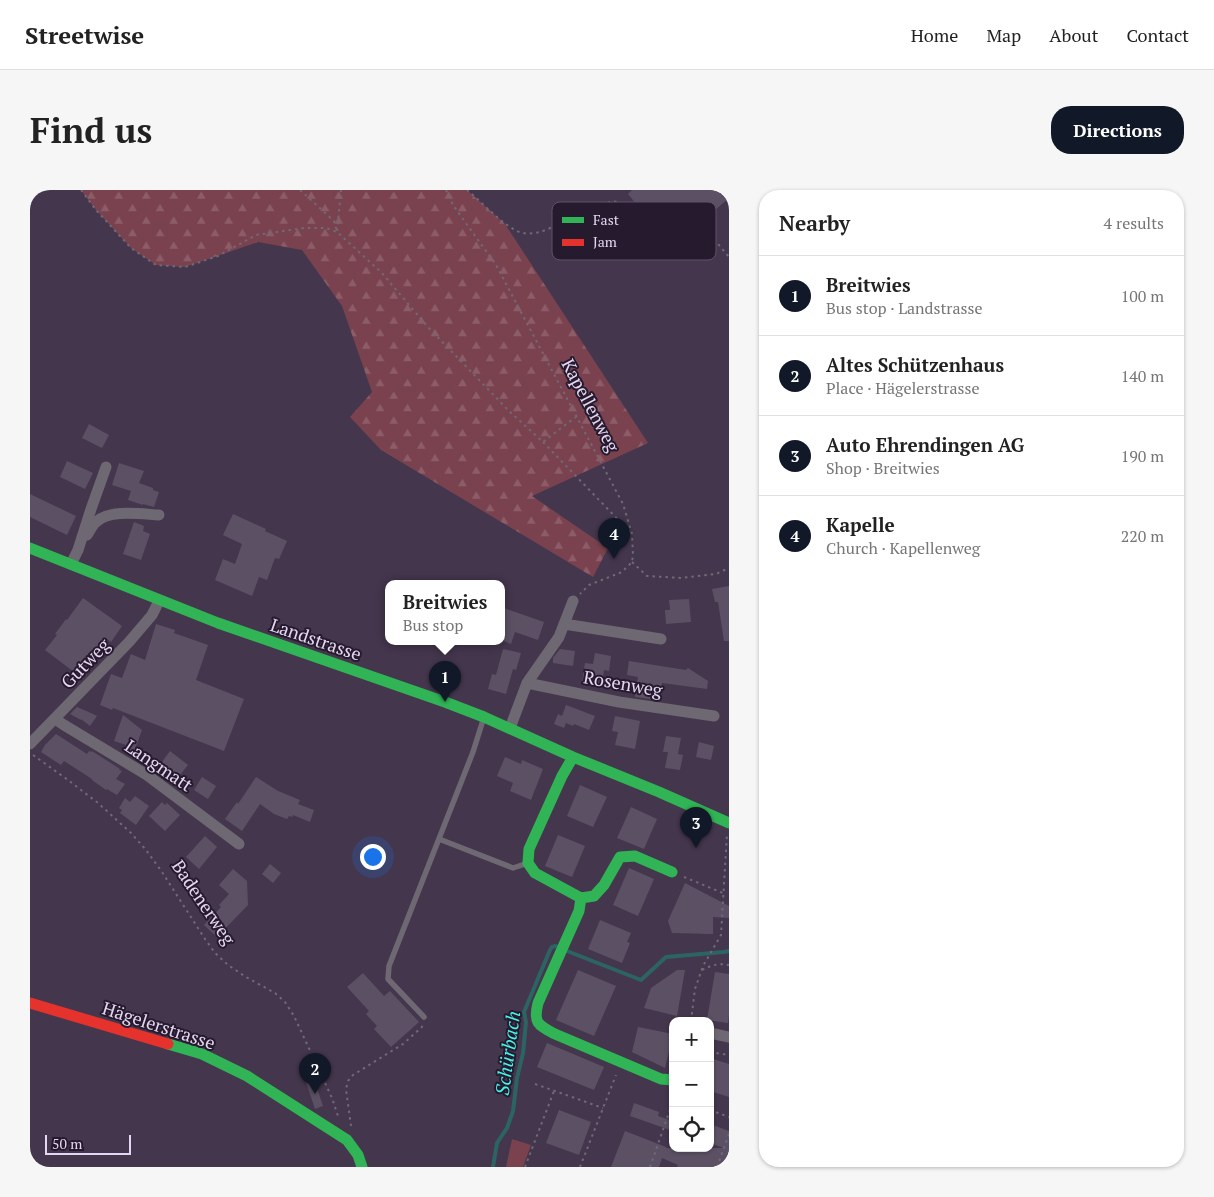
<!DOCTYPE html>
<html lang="en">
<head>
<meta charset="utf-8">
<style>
	:root { --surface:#fff; --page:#f6f6f6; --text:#222; --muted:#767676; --line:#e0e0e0; --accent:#111827 }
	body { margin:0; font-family:"PT Serif",serif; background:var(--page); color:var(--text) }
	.controls { position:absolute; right:15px; bottom:15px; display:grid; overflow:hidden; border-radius:10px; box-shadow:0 1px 4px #0004 }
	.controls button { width:45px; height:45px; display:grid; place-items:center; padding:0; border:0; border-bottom:1px solid var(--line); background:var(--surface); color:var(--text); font:25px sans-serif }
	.scale { position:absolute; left:15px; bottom:12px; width:86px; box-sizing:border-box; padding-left:5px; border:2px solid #e5d6f1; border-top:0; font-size:14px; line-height:18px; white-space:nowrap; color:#e5d6f1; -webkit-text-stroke:4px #261b2e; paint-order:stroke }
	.you { position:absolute; left:342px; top:666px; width:18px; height:18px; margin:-12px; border:4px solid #fff; border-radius:50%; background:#1a73e8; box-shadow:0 0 0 8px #1a73e833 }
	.badge { display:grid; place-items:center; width:32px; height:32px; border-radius:50%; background:var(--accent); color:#fff; font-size:16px; font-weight:700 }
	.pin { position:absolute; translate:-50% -41px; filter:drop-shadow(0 1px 2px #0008) }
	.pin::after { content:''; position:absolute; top:26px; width:18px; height:15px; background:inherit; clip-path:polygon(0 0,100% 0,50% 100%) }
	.popup { position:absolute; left:355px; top:390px; width:120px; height:65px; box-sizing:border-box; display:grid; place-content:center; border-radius:10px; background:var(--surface); filter:drop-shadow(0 1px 4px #0005); font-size:16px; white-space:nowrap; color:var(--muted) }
	.popup b { font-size:19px; color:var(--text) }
	.popup::after { content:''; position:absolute; left:50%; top:100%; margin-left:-10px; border:10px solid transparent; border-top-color:var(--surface) }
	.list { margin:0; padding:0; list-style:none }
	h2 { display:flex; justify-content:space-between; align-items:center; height:65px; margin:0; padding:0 20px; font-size:21px }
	h2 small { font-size:16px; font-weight:400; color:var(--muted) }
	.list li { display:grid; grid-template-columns:32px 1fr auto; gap:15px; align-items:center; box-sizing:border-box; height:80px; padding:0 20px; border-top:1px solid var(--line) }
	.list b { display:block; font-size:19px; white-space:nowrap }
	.list p { margin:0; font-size:16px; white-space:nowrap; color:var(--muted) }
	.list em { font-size:16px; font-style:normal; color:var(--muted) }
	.icon { flex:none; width:28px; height:28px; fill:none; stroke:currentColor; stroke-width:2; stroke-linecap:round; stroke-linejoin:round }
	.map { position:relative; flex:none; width:699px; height:977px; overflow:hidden; border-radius:20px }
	header { display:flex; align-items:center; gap:30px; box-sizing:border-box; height:70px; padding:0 25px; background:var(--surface); border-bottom:1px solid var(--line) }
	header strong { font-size:24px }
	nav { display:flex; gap:28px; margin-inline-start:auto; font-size:18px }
	.intro { display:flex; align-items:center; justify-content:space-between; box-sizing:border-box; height:120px; padding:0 30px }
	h1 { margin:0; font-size:35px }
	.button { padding:12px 22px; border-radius:20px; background:var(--accent); color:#fff; font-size:18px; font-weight:700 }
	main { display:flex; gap:30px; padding:0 30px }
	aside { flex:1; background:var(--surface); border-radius:20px; box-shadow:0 1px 4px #0004 }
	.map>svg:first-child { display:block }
</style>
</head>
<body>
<header>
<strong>Streetwise</strong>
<nav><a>Home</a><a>Map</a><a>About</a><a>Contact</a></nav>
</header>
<div class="intro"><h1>Find us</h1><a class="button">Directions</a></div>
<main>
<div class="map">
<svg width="699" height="977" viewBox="0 0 699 977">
	<defs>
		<pattern id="forest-firs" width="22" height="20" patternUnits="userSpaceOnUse" patternTransform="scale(1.25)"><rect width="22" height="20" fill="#79424e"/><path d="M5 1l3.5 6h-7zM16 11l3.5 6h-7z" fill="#8c5d68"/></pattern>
	</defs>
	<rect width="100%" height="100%" fill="#44364d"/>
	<!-- forest -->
	<path fill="url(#forest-firs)" d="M51 0H437L475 34 618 253 502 306 578 358 563 387 351 260 320 227 342 202 312 116 272 60 228 52 155 77 126 75 101 58 66 20Z"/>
	<!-- green -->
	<path fill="#79424e" d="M482 949 501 955 493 977H476Z"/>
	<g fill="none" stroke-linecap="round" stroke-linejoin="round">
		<!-- stream -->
		<path stroke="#2c6463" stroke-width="4" d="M537 761 611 790 636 767 694 762 699 761
			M463 977 467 953 477 938 483 921 487 888 493 863 496 832 494 822 520 760 522 757 526 756"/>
	</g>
	<!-- building -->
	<path fill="#5c5164" d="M602 0H690L698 9 679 25 670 15 632 46 598 4Z
		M59 234 79 245 72 258 52 248Z
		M37 271 63 283 55 299 30 287Z
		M89 273 114 281 109 293 123 298V300L129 302 124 317 113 314V315L98 310 101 301 82 295Z
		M0 304 46 326 37 345 0 327Z
		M203 324 236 339 235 341 257 351 249 369 245 368 237 390 229 387 222 406 185 390 193 369 205 374 212 354 193 345Z
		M104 332 114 336 113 341 120 344 111 370 93 364Z
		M699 396V451H694L688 412H685L682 399Z
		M53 408 92 436 81 452 77 449 62 471 60 469 48 485 15 460 27 445 25 444 36 429 37 430Z
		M659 409 661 432 636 434 635 420H640L639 410Z
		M474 418 514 432 508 450 485 442 481 454 471 450V426Z
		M126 434 145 440 144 443 178 455 166 490 214 509 194 561 83 518 82 520 70 515 81 484 92 488 101 464 115 470Z
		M473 459 491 463 486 480 483 479 476 504 458 499 462 484 466 485Z
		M530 459 545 461 543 476 523 473V468Z
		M565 463 581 466 579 481 574 480 572 496 552 492 555 473 563 474Z
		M599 471 656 480 658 478 678 491 677 499 632 493 631 500 622 499 621 509 605 507 608 487 597 485Z
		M536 515 565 526 559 540 544 534 543 536 536 533 534 538 524 534 528 524 532 526Z
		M47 517 61 523 67 526 60 536 51 529V530L40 524Z
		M93 525 112 540 104 562 94 559 96 555 84 551Z
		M585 526 610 531 605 559 585 555 588 542 582 541Z
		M26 544 57 564 59 561 62 562V561L90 579 89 580 92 581 86 589 95 594 87 605 77 599 76 600 62 590V589L34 571 31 575 11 562 15 555Z
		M636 546 651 548 648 564 653 565 650 580 635 578 638 562H633Z
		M669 552 684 556 681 570 666 567Z
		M140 561 158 575 146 590 129 576Z
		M475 567 491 574 492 570 513 579 501 610 480 601 483 593 467 586Z
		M172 587 186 596 178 609 164 600Z
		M226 587 248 601 270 610 268 614 284 620 280 632 263 625 262 627 259 626 257 629 244 624 230 614 212 641 195 629 207 612 208 614Z
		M550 595 577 607 563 637 537 626Z
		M105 606 119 616 106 635 90 623 92 620 89 618 95 608 100 612Z
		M132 612 135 615 137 613 150 625 135 641 119 626Z
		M601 617 627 629 614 659 587 648Z
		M528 645 555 656 542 687 515 676Z
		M175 646 187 657 169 679 156 667Z
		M240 674 251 683 243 693 232 684Z
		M599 678 624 689 608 726 583 715Z
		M203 679 217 691 218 715 187 747 174 735 191 717 189 715 199 704 189 695Z
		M655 693 699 716V728L683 727V744L642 743 638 731Z
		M570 730 601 743 597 752 600 753 592 773 558 759Z
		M548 780 586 796 564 846 526 830Z
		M647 780H655L647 826 614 818 621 798Z
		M685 782 699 784V825L698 833 677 830Z
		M333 783 354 806 360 801 389 832 361 857 344 839 347 836 336 824 339 821 317 797Z
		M608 837 643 844 635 878 602 862Z
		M517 853 574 877 564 900 507 877Z
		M680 868 699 874V907L680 901Z
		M284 889 293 916 285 919 276 892Z
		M604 913 629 922 628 926 643 931V941L600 926Z
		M529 920 561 932 549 965 516 953Z
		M680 934 699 941V967L695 977H647L648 975 632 968 629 977H581L595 941 636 957V958H694L680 953Z"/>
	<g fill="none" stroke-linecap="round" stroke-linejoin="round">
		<!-- path -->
		<path stroke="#706976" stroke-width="2" stroke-dasharray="2.5 4" stroke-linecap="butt" d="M51 0 66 20 101 58 126 75 155 77 188 66 226 45 274 38H296L307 42 351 82 397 136 479 221 513 252 547 226
			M270 0 304 31 307 42 311 0
			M416 0 423 15 466 75 593 314 602 344 603 365 602 372 592 382 559 395 550 404
			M437 0C453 13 469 32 487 41 515 54 550 13 580 12 582 12 585 11 587 12 592 12 597 17 600 20 611 27 618 38 627 47 638 56 662 42 673 36L699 67
			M513 252 600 342
			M602 372 617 386 651 388 686 384 699 378
			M3 565 38 590 68 613 101 643 116 660 132 682 175 749 185 763 198 775 216 787 245 803 255 812 264 826 302 908 309 929
			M654 687 693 703
			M672 780C682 775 688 773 699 775
			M661 831 665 799 673 776 691 745 697 644
			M680 862 699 865
			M505 894 573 918
			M680 920 699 927
			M321 936 316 899 318 891 323 885 373 854 392 837V834
			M495 977 524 901
			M550 977 586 885
			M620 977 643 911
			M687 977 699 944"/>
		<!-- lane -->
		<path stroke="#6e6872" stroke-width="5.5" d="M409 649 483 678 498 673
			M394 827 358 789 359 776 443 562 454 527"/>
		<!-- street -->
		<path stroke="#6e6872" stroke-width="11" d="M57 345C60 341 62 335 66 332 79 319 111 324 129 325
			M41 374 48 360 61 319 76 277
			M534 434 631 449
			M497 493 589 512 684 526
			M25 529 34 535 117 585 209 654
			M480 538 497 493 529 447 543 411
			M0 554 99 452 122 425 129 411
			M680 843 699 847"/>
		<!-- fast -->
		<path stroke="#30b455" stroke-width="11" d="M0 358 188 433 415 512 454 527 543 567 629 602 699 633
			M543 567 532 586 499 659 498 673 505 683 551 708 564 706 574 695 590 667 605 666 642 682
			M551 708 549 721 508 813C503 833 508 835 525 844L631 889 643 890
			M138 854 172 864 217 886 317 950 328 965 332 977"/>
		<!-- jam -->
		<path stroke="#e5322d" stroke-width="11" d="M0 813 138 854"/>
	</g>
	<g text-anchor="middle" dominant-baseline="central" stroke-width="4" stroke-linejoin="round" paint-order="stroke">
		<!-- street labels -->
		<g font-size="18" fill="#e5d6f1" stroke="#261b2e">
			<text transform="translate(561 215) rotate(62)">Kapellenweg</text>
			<text transform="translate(286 449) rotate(19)">Landstrasse</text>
			<text transform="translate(55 473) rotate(-46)">Gutweg</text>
			<text transform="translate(593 493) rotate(10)">Rosenweg</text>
			<text transform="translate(129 575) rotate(34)">Langmatt</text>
			<text transform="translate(174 712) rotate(56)">Badenerweg</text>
			<text transform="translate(129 835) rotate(18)">Hägelerstrasse</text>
		</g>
		<!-- water labels -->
		<g font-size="19" font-style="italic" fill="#46f3ea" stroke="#261b2e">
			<text transform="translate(477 863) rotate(-82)">Schürbach</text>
		</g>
	</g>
	<!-- legend -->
	<rect x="522" y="12" width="164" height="58" rx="8" fill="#261b2e" stroke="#5f5368" stroke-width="1"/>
	<rect x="532" y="27" width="22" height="6" fill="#30b455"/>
	<rect x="532" y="49" width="22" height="7" fill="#e5322d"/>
	<g font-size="14" fill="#e5d6f1">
		<text x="563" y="35">Fast</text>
		<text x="563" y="57">Jam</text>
	</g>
</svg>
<div class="controls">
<button>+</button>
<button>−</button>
<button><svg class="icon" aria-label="locate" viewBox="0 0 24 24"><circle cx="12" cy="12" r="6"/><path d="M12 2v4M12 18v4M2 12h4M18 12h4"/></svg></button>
</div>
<div class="scale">50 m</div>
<div class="you"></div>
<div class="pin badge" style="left:415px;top:512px">1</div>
<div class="popup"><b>Breitwies</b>Bus stop</div>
<div class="pin badge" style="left:285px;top:904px">2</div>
<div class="pin badge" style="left:666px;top:658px">3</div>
<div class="pin badge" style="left:584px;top:369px">4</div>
</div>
<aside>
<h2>Nearby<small>4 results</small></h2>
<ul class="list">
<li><span class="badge">1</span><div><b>Breitwies</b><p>Bus stop · Landstrasse</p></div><em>100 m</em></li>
<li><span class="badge">2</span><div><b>Altes Schützenhaus</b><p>Place · Hägelerstrasse</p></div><em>140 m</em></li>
<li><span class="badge">3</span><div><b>Auto Ehrendingen AG</b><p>Shop · Breitwies</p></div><em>190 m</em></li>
<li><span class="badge">4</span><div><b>Kapelle</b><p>Church · Kapellenweg</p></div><em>220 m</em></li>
</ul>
</aside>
</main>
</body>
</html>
